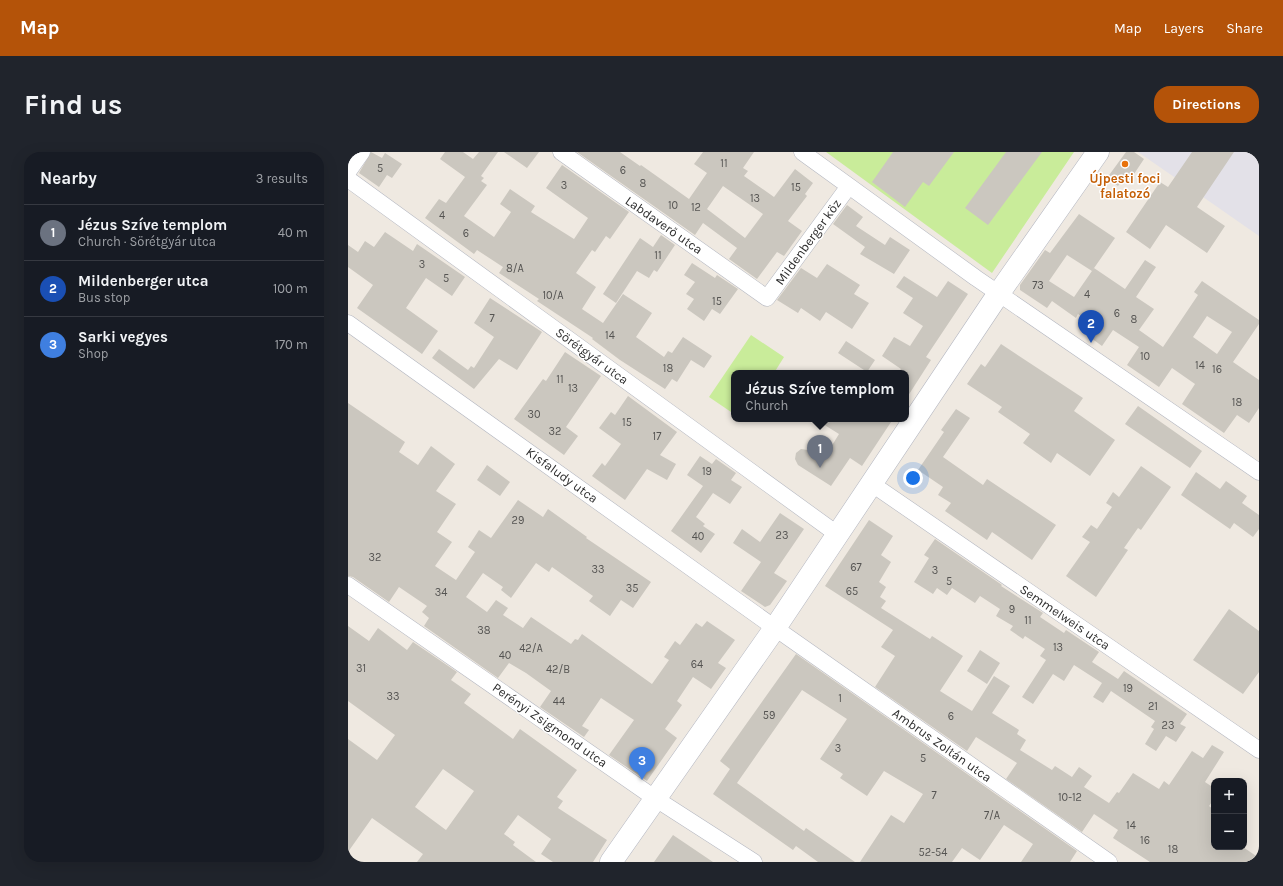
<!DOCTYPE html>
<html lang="en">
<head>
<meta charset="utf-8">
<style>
	:root { --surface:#171b24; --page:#20242c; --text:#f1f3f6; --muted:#9ea1a6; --line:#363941; --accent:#b45309 }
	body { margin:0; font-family:Karla,sans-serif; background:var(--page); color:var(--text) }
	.controls { position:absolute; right:12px; bottom:12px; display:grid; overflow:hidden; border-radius:8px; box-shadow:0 4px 16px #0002 }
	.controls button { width:36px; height:36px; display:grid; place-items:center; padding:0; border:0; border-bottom:1px solid var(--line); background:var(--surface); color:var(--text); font:20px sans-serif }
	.you { position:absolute; left:565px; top:326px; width:14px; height:14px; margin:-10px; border:3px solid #fff; border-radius:50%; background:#1a73e8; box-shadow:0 0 0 6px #1a73e833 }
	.badge { display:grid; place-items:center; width:26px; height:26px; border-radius:50%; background:var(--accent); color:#fff; font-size:13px; font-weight:700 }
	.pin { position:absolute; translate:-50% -33px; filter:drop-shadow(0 1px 2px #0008) }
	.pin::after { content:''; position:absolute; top:21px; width:14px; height:12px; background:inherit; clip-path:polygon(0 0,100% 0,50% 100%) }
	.popup { position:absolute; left:383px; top:218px; width:178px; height:52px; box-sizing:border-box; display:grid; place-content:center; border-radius:8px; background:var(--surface); filter:drop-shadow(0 1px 3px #0005); font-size:13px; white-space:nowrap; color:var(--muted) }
	.popup b { font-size:15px; color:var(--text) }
	.popup::after { content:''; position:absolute; left:50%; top:100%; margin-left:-8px; border:8px solid transparent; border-top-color:var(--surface) }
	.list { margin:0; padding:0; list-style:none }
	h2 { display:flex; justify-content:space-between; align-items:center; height:52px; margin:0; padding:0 16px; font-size:17px }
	h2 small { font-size:13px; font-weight:400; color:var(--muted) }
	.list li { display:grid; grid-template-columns:26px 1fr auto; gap:12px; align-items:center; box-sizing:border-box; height:56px; padding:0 16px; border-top:1px solid var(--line) }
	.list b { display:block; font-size:15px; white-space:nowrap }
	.list p { margin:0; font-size:13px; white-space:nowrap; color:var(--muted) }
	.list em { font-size:13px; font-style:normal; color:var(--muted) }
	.map { position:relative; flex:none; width:911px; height:710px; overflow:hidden; border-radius:16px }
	header { display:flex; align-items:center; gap:24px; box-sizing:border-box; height:56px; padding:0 20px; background:var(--accent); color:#fff }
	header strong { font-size:19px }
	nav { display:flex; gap:22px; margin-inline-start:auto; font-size:14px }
	.intro { display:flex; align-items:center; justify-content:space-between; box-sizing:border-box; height:96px; padding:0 24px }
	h1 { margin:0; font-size:28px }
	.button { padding:10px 18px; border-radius:16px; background:var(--accent); color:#fff; font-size:14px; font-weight:700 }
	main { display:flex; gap:24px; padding:0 24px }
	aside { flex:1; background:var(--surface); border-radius:16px; box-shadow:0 4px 16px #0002 }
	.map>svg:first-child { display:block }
</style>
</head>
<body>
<header>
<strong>Map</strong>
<nav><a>Map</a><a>Layers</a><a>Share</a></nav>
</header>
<div class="intro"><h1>Find us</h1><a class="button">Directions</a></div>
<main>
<aside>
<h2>Nearby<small>3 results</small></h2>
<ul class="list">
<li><span class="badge" style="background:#6b7280">1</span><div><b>Jézus Szíve templom</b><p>Church · Sörétgyár utca</p></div><em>40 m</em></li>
<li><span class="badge" style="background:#1a4fb4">2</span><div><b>Mildenberger utca</b><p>Bus stop</p></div><em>100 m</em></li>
<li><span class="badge" style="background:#3f7fe0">3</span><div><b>Sarki vegyes</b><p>Shop</p></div><em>170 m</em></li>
</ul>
</aside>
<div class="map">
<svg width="911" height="710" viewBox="0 0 911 710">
	<rect width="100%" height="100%" fill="#efe9e1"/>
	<!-- industrial -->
	<path fill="#e3e1e8" d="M790 0H911V84L855 45Z"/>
	<!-- pitch -->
	<path fill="#c9ec9a" d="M478 0H726L644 121Z
		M403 183 436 205 426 221H386V262L361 245Z"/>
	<!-- building -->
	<path fill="#cbc7bf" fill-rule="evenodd" d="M23 0 34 6 37 1 54 12 44 26 39 23 31 35 11 21Z
		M97 0H115L125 7 131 0H150L133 24 136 26 133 29 139 33 116 64 146 85 163 60 152 52 162 37 187 54 183 60 226 87 240 66 198 36 214 13 281 60 262 87 258 84 247 100 244 98 228 121 248 135 234 157 255 171 275 142 304 161 288 185 316 205 320 199 324 201 335 185 364 204 356 216 343 208 329 230 324 227 317 237 272 208 244 187 245 186 189 149 191 147 151 121 155 115 129 98 126 102 77 66 91 47 98 51 117 25 92 7Z
		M156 0H191L179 16Z
		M229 0H272L292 14 293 13 341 47 359 21 346 12 355 0H406L395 16 400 19 396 24 426 45 447 17 465 31 457 42 459 44 440 69 454 79 436 104 429 100 409 127 381 107 389 96 355 71 347 83ZM375 34 415 62 397 86 359 57Z
		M545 0H606L581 34 575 30 557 55 524 30Z
		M658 0H694L640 73 617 56Z
		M778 0H786L796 7 782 28 777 24 770 34 759 26Z
		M844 0H886L849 55 877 74 859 101 818 73 802 97 778 80 812 30 820 35Z
		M499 53 515 65 508 74 537 93 542 85 562 98 546 122 512 102 517 95 485 72Z
		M731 62 767 86 744 119 719 103 701 129 726 145 746 116 777 137 797 108 808 115 788 145 806 157 791 178 815 195 850 143 846 140 854 129 911 168V172L885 210 911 228V256L901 271 889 263 876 281 834 252 847 232 824 216 811 235 779 213 791 195 765 178 754 194 743 186 750 176 730 162 728 166 704 149 699 156 672 138V133L697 98 702 101ZM859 164 884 180 869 202 845 185Z
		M37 80 65 99 69 92 117 125 104 144 78 126 58 156 90 179 74 202 9 156 25 133 0 115V93L10 100 17 89 26 95Z
		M313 83 327 93 309 120 306 118 301 126 289 119 268 151 255 142 292 86 305 95Z
		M344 111 367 126 369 123 390 137 372 162 364 157 356 169 339 157 346 147 338 142 347 130 336 123Z
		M479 112 512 133 506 142 521 151 504 177 478 160 472 169 453 156 450 161 429 148 453 116 469 126Z
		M556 124 589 145 600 129 620 142 578 205 583 208 558 247V221H550L553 217 534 204 546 185 562 194 575 174 555 161 565 146 548 135Z
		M142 146 194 180 169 218 151 207 126 237 84 206 91 197 120 218 123 214 126 216 146 185 126 171Z
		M498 189 527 208 519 220 490 201Z
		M653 192 735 246 726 259 767 288 742 324 709 301 703 311 675 291 682 282 650 260 654 255 619 232 633 212 637 215Z
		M217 200 253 224 218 275 230 284 216 303 166 267 195 227 198 229Z
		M280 244 329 280 312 303 328 312 319 328 299 317 277 348 244 324 254 311 257 314 273 292 251 276 263 260 267 263Z
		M0 251 57 290 51 300 70 313 83 294 107 312 88 339 108 352 89 380 104 390 87 414 108 428 127 400 120 395 131 378 143 386 170 348 195 365 200 357 239 385 238 386 303 430 285 456 273 448 262 464 241 449 245 444 204 415 201 420 188 411 163 446 153 438 155 435 135 421 118 445 139 460 148 448 160 456 155 463 175 476 183 465 223 492 227 487 230 488 234 482 304 532 321 508 316 505 327 489 332 493 348 471 354 475 359 469 387 488 370 511 378 516 363 537 345 525 329 549 334 553 317 577 329 586 299 629 261 603 286 568 253 546 234 574 241 578 236 585 192 555 203 539 178 521 161 511 150 526 76 474 81 466 74 460 79 454 51 435 41 450 5 425 0 424Z
		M790 254 854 299 842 316 777 272Z
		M608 257 622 266 595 305 635 333 639 327 708 373 684 408 644 380 639 388 597 359 603 351 590 343 595 335 570 318 596 280 593 278Z
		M467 267H545L514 314 502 306 483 334 450 313 447 307 448 301 453 297 460 298 475 308 491 282Z
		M352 304 364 312 368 307 388 321 383 328 394 335 382 352 365 341 348 365 357 372 355 374 367 382 353 401 323 379 355 334 339 323Z
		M139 313 162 330 152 344 129 328Z
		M793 314 823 335 793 378 790 376 776 396 780 398 748 445 718 424 742 390 734 385 743 373 749 377 764 355 758 351 765 340 771 345Z
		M848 320 872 337 878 329 899 344 894 351 911 363V377L905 385 886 371 882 377 833 343Z
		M432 361 456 377 426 421 439 429 422 453 417 455 393 439 413 410 385 391 394 377 412 390Z
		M521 368 545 384 533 403 543 410 531 430 538 435 532 445 538 449 533 456 582 487 584 484 615 504 592 539 624 559 646 524 662 534 644 561 671 578 669 582 678 588 672 598 704 618 707 614 724 625 731 615 744 624 736 635 761 651 769 640 771 641 785 621 811 637 816 629 821 633 844 599 855 606 864 593 876 600 857 630 866 636V647L861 654 866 658V695H895L911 706V710H802L765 686 770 678 746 662 734 680 658 627 669 611 628 585 619 599 527 535 547 504 533 495 545 478 477 434Z
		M587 387 654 433 653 434 695 461 692 465 716 481 718 478 751 500 744 510 770 527 776 519 839 562 832 572 838 575 828 590 818 584 808 599 797 592 806 577 803 575 807 569 763 539 755 551 745 545 754 531 726 513 716 529 705 522 685 552 674 545 698 508 692 504 697 497 677 484 675 487 662 478 665 474 648 464 652 457 632 444 627 451 604 436 599 443 589 436 585 442 566 430 581 406 576 403Z
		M881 457 911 479V520L895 542 845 508Z
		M0 474 21 489 30 476 59 498 65 490 109 520 103 528 123 542 116 551 165 587 172 577 229 618 209 645 215 649 210 656 259 688 245 710H205L193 702 203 687 170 663 156 682 167 690 165 693 188 710H69L75 702 24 666 0 700V587L29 608 47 583 0 549ZM95 617 126 639 98 678 67 655Z
		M632 498 652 511 639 532 619 519Z
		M448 502 729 699 722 710H673L685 692 656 673 632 708 614 696 604 710H512L543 663 556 671 575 642 536 619 519 644 492 626 495 622 472 607 499 567 454 538 389 631 456 679 458 676 507 710H470L448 694 445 698 365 642 382 617 372 609Z
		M325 683 365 710H306Z"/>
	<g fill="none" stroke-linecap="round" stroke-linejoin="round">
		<!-- street casing -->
		<g stroke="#b4b7c1" stroke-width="17">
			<path id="street" d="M213 0 419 146 501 34
				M454 0 628 126 911 320
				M0 20 14 0
				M0 27 489 382
				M0 171 427 476 761 710
				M524 332 911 598
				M0 433 308 647 406 710"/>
		</g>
		<!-- secondary casing -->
		<g stroke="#b4b7c1" stroke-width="23">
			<path id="secondary" d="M263 710 427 476 651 141 750 0"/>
		</g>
		<!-- street -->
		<use href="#street" stroke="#fff" stroke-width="16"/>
		<!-- secondary -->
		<use href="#secondary" stroke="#fff" stroke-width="22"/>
	</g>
	<!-- markers -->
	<circle fill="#e8710a" stroke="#fff" stroke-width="1.5" cx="777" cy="12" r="4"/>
	<g text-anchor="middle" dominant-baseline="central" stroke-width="3" stroke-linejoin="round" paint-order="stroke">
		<!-- number labels -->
		<g font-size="11" fill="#555452">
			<text x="376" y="11">11</text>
			<text x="32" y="16">5</text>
			<text x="275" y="18">6</text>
			<text x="295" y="31">8</text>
			<text x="216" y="33">3</text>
			<text x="448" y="35">15</text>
			<text x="407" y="46">13</text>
			<text x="325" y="53">10</text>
			<text x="348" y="55">12</text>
			<text x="94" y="63">4</text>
			<text x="118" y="81">6</text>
			<text x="310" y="103">11</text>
			<text x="74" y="112">3</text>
			<text x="167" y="116">8/A</text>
			<text x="98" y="126">5</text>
			<text x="690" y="133">73</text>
			<text x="739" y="142">4</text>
			<text x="205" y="143">10/A</text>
			<text x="369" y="149">15</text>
			<text x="769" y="161">6</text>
			<text x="144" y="166">7</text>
			<text x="786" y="167">8</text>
			<text x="262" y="183">14</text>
			<text x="797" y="204">10</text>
			<text x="852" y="213">14</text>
			<text x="320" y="216">18</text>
			<text x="869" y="217">16</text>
			<text x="212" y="227">11</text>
			<text x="225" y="236">13</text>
			<text x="889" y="250">18</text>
			<text x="186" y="262">30</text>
			<text x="279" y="270">15</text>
			<text x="207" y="279">32</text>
			<text x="309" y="284">17</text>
			<text x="359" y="319">19</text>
			<text x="170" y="368">29</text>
			<text x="434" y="383">23</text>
			<text x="350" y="384">40</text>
			<text x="27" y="405">32</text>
			<text x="508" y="415">67</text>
			<text x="250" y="417">33</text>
			<text x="587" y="418">3</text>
			<text x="601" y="429">5</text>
			<text x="284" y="436">35</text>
			<text x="504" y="439">65</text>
			<text x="93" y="440">34</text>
			<text x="664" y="457">9</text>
			<text x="680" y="468">11</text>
			<text x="136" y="478">38</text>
			<text x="710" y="495">13</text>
			<text x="183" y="496">42/A</text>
			<text x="157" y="503">40</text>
			<text x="349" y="512">64</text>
			<text x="13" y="516">31</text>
			<text x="210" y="517">42/B</text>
			<text x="780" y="536">19</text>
			<text x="45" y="544">33</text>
			<text x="492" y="546">1</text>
			<text x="211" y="549">44</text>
			<text x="805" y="554">21</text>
			<text x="421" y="563">59</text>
			<text x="603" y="564">6</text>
			<text x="820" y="573">23</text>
			<text x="490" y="596">3</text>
			<text x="575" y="606">5</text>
			<text x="586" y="643">7</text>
			<text x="722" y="645">10-12</text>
			<text x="644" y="663">7/A</text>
			<text x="783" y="673">14</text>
			<text x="797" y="688">16</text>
			<text x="825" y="697">18</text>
			<text x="585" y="700">52-54</text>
		</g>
		<!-- food labels -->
		<g font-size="13" font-weight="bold" fill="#c56008" stroke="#fff">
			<text x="777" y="26">Újpesti foci<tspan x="777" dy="15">falatozó</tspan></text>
		</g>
		<!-- street labels -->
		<g font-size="13" fill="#2e2e2e" stroke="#fff">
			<text transform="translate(316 73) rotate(35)">Labdaverő utca</text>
			<text transform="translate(460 90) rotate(-54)">Mildenberger köz</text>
			<text transform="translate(244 204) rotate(36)">Sörétgyár utca</text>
			<text transform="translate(214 323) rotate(36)">Kisfaludy utca</text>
			<text transform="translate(717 465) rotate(34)">Semmelweis utca</text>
			<text transform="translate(202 573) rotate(35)">Perényi Zsigmond utca</text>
			<text transform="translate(594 593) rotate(35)">Ambrus Zoltán utca</text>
		</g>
	</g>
</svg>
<div class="controls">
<button>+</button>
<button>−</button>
</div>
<div class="you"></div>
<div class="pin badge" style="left:472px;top:316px;background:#6b7280">1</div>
<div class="popup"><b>Jézus Szíve templom</b>Church</div>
<div class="pin badge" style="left:743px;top:191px;background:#1a4fb4">2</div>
<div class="pin badge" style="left:294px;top:628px;background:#3f7fe0">3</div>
</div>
</main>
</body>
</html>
